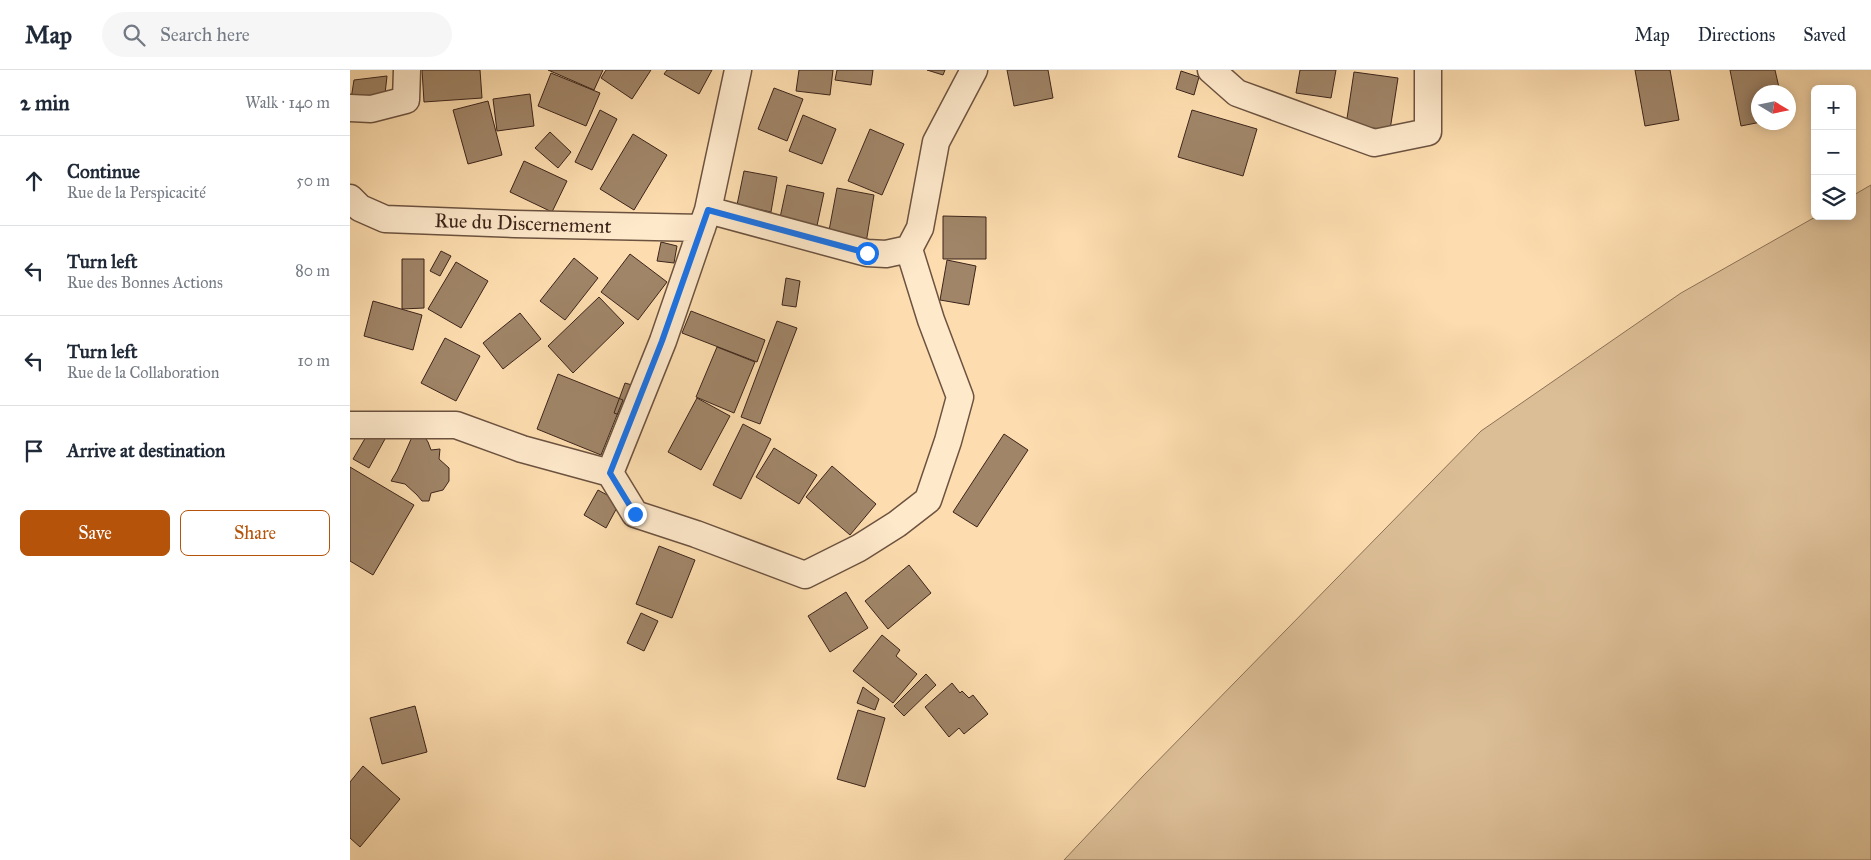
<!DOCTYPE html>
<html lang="en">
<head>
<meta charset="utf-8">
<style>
	:root { --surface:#fff; --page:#f6f6f7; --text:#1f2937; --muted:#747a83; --line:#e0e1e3; --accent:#b45309 }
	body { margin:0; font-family:"IM FELL Great Primer",serif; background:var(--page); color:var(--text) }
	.controls { position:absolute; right:15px; top:15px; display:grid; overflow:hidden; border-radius:8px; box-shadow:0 2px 12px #0003 }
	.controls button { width:45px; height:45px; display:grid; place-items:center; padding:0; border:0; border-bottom:1px solid var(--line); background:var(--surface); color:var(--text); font:25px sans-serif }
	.compass { position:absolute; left:1401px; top:15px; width:45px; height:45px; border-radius:50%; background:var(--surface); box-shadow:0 2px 12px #0003; rotate:100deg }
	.stop { position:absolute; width:15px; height:15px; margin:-11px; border:4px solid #1a73e8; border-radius:50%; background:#fff }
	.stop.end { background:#1a73e8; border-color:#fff; box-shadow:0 1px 5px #0008 }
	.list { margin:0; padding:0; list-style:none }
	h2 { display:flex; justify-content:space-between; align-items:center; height:65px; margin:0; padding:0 20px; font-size:21px }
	h2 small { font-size:16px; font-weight:400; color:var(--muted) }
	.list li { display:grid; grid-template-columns:32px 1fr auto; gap:15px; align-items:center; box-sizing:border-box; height:90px; padding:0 20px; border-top:1px solid var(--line) }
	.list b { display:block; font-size:19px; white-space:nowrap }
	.list p { margin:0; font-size:16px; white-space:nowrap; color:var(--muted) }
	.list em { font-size:16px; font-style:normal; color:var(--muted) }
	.actions { display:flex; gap:10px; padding:15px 20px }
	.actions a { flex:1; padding:11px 0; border:1px solid var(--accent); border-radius:8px; text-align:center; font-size:18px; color:var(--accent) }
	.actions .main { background:var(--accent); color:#fff }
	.icon { flex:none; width:28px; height:28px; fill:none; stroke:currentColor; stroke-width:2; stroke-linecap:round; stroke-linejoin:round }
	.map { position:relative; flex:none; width:1521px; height:790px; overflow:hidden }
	header { display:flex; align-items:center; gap:30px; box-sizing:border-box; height:70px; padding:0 25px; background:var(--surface); border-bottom:1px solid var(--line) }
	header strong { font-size:24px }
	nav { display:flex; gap:28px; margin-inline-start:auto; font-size:18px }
	.search { width:350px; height:45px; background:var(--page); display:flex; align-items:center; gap:12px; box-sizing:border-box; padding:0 18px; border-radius:28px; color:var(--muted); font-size:19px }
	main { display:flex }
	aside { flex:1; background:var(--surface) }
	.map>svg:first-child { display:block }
</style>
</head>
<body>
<header>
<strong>Map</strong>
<div class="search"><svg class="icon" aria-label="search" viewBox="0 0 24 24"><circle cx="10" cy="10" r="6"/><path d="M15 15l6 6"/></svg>Search here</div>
<nav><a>Map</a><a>Directions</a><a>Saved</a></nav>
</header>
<main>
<aside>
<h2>2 min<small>Walk · 140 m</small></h2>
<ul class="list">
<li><svg class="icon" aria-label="ahead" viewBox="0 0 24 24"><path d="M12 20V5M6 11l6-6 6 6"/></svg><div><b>Continue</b><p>Rue de la Perspicacité</p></div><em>50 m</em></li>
<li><svg class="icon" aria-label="left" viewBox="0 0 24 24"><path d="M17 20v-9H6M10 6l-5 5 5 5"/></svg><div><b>Turn left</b><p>Rue des Bonnes Actions</p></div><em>80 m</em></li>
<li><svg class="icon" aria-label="left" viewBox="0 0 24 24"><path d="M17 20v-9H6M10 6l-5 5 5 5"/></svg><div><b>Turn left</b><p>Rue de la Collaboration</p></div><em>10 m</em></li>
<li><svg class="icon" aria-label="arrive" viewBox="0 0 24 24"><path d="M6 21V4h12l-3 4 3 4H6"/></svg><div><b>Arrive at destination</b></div></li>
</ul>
<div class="actions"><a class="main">Save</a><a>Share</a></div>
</aside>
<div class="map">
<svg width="1521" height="790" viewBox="0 0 1521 790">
	<rect width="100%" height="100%" fill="#fdddaf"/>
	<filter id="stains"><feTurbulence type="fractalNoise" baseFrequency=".004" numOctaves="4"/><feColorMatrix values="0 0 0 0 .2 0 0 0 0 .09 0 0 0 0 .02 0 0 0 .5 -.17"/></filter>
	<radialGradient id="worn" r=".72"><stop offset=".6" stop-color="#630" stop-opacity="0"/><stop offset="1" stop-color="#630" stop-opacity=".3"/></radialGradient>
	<!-- green -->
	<path fill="#dcbe96" stroke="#8c7258" d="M1521 115V790H714L793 706 1131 361 1331 223 1467 146H1502V126Z"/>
	<!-- building -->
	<path fill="#a08568" stroke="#3c251b" d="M72 0H130L132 28 74 32Z
		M198 0H253L244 20Z
		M256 0H301L282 29 251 8Z
		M317 0H362L349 24 314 4Z
		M449 0H483L480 25 446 21Z
		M487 0H523L521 15 485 10Z
		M577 0H595L593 5Z
		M657 0H698L703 28 664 36Z
		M950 0H986L981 28 946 23Z
		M1285 0H1320L1329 50 1295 56Z
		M1380 0H1425L1430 22H1408V52H1411L1391 56Z
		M831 1 849 7 844 25 826 19Z
		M1004 2 1048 8 1040 60 996 55Z
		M201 3 250 23 236 56 188 36Z
		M37 6 35 24 1 29 4 10Z
		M424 18 453 29 437 71 408 59Z
		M180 24 184 56 147 61 143 29Z
		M138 31 152 85 118 94 103 40Z
		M250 40 267 49 242 100 225 92Z
		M842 40 907 59 893 106 828 87Z
		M453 45 486 59 472 94 439 81Z
		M520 59 554 74 532 125 498 111Z
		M200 62 221 82 208 98 185 78Z
		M283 64 317 85 284 140 250 119Z
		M174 91 217 111 202 142 160 122Z
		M394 101 427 107 421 142 387 135Z
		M437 115 474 123 465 165 428 157Z
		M487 118 524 125 516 173 478 166Z
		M593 146 636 147V189H593Z
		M311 172 327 176 324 193 307 191Z
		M91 181 101 186 90 206 80 201Z
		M280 184 317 212 288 250 251 222Z
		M224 188 248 208 215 250 190 231Z
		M52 189H74V238L52 239Z
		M597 190 626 196 619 235 590 230Z
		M106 192 138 211 111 258 78 239Z
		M436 208 450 211 446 237 432 235Z
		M249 227 274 253 223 303 198 276Z
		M23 231 72 245 63 280 14 266Z
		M341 241 415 270 407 292 332 263Z
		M170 243 191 269 153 299 133 273Z
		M427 251 447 258 410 354 391 347Z
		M95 268 130 286 106 331 71 313Z
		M367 277 405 292 384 343 346 327Z
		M208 304 273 330 251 385 187 359Z
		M275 313 289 317 278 348 264 343Z
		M347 328 380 346 351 400 318 382Z
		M393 354 421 369 391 429 363 415Z
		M20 360 35 369 19 398 3 389Z
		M72 363 78 372 81 380 90 379 89 389 99 398V411L93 420 81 423 79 431H72L67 425 55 414 41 411 47 401 62 367Z
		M654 364 678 380 627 457 603 442Z
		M424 378 467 405 449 434 406 407Z
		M482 396 526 434 500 465 456 427Z
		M0 397 64 435 23 505 0 491Z
		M248 420 270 432 256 458 234 445Z
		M309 476 345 490 322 548 286 534Z
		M559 495 581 523 538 559 515 531Z
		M496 522 518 558 480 582 458 546Z
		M291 543 308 551 294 581 277 573Z
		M532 565 550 580 546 586 567 604 543 633 503 601Z
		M576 604 586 615 554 646 544 636Z
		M602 613 610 623 612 621 619 628 623 625 638 644 614 664 609 658 599 667 575 637Z
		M513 617 529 629 525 640 507 633Z
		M65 636 77 682 32 694 20 648Z
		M508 640 535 648 515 717 487 709Z
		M13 696 50 729 10 777 0 768V712Z"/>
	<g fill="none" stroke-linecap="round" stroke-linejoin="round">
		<!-- street casing -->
		<g stroke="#6c5340" stroke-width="29">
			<path id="street" d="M861 0 887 23 1024 73 1078 62V0
				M0 38 21 39 56 30 57 0
				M0 128 10 138 35 149 165 154 352 158
				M358 140 517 183 536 184 559 179
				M0 355H106L172 379 260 403 285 444 346 464 455 505 509 478 547 454 578 430 598 371 610 327 581 250 559 179 570 158 586 72 624 0
				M260 403 313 271 358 140 388 0"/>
		</g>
		<!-- street -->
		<use href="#street" stroke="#fee9cb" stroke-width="26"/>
	</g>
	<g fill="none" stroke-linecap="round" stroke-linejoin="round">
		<!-- route -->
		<path stroke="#1a73e8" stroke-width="6" d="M285 444 260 403 312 271 358 140 517 183"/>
	</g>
	<g text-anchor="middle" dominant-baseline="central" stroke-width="5" stroke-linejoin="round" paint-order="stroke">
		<!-- street labels -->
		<g font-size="20" fill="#3c251b" stroke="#fee9cb">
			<text transform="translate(173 153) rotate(2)">Rue du Discernement</text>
		</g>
	</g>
	<rect width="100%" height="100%" filter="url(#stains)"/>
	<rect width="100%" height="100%" fill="url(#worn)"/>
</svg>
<div class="controls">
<button>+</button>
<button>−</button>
<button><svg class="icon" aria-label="layers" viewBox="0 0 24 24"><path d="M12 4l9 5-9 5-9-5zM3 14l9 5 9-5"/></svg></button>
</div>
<svg class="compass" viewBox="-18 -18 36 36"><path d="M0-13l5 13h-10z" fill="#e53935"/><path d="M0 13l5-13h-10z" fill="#747a83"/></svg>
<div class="stop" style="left:517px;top:183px"></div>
<div class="stop end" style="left:285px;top:444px"></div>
</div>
</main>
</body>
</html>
